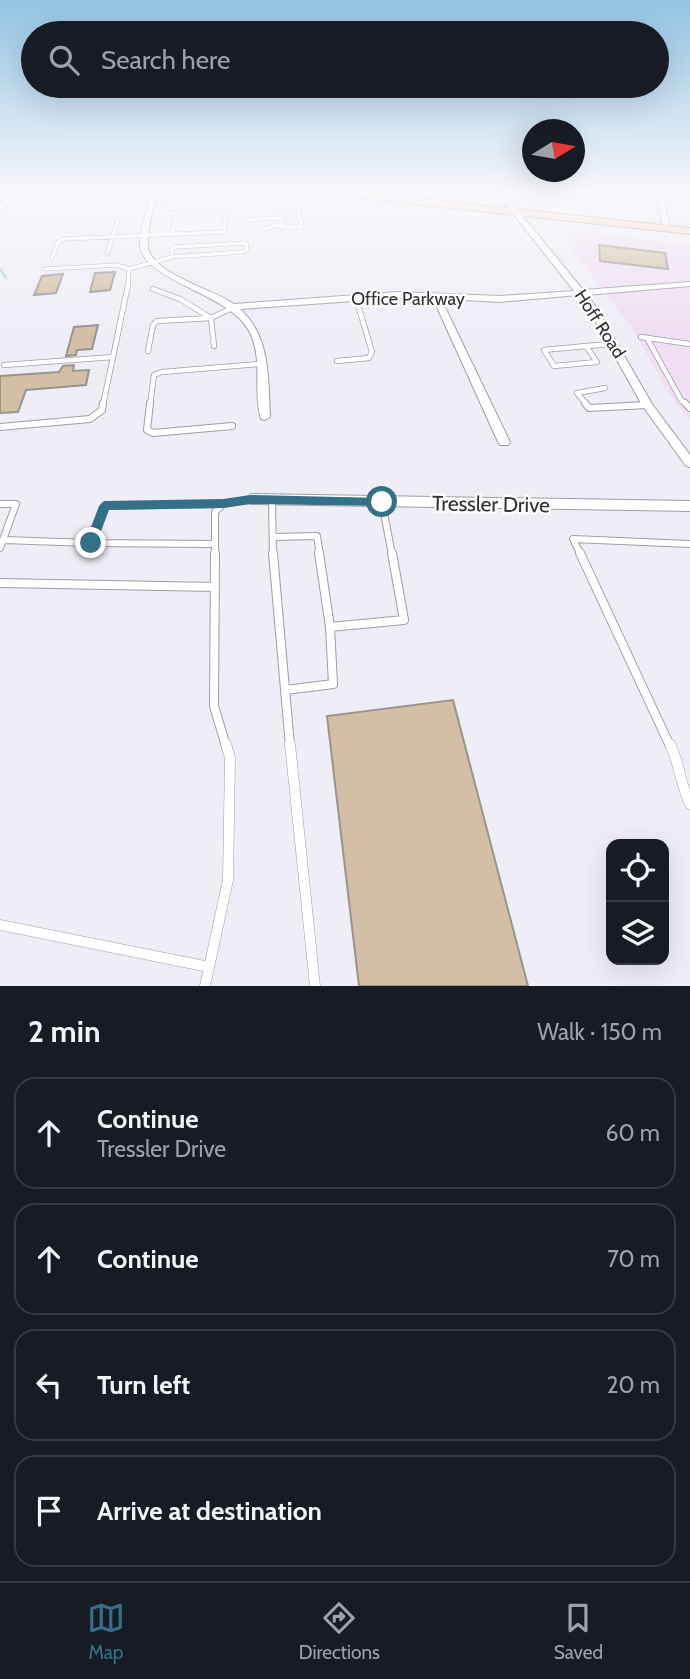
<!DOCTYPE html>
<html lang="en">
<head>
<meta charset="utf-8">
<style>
	:root { --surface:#171b24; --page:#20242c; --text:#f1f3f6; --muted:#9ea1a6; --line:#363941; --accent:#347087 }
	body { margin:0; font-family:Cabin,sans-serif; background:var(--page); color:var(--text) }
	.controls { position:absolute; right:21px; bottom:21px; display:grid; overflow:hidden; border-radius:14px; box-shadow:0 7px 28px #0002 }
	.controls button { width:63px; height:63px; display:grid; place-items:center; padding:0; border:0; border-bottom:2px solid var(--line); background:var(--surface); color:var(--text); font:35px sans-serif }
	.compass { position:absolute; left:522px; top:119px; width:63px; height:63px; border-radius:50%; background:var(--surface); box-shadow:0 7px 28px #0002; rotate:79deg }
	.stop { position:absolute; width:21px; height:21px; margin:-16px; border:5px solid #347087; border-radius:50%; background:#fff }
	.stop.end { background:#347087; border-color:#fff; box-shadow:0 2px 7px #0008 }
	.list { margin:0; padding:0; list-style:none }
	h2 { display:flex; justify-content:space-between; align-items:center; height:91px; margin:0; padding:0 28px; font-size:30px }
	h2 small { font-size:23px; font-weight:400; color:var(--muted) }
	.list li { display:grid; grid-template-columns:46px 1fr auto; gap:21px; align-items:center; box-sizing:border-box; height:112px; margin:0 14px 14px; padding:0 14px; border:2px solid var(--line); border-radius:21px }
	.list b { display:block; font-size:26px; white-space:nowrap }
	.list p { margin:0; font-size:23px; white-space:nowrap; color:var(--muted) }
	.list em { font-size:23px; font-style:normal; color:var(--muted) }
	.icon { flex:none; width:38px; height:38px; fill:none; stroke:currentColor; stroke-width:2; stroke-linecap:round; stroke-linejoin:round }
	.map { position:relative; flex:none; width:690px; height:986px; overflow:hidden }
	.search { position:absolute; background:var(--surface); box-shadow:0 7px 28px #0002; left:21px; right:21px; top:21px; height:77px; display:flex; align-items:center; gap:18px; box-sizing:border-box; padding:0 24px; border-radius:38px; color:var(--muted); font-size:26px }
	.sheet { height:595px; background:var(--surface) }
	nav { display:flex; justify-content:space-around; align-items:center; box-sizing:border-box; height:98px; border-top:2px solid var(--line); background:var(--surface); font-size:19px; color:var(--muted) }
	nav a { display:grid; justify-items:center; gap:4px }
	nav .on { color:var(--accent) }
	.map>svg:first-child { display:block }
</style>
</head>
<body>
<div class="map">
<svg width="690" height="986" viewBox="0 0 690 986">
	<rect width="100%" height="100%" fill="#efeef7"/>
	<!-- commercial -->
	<path fill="#f0dff2" d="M570 230 690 245V421L669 394 631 326 569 246Z"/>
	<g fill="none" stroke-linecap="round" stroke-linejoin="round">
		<!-- stream -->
		<path stroke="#b2d9db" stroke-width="2.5" d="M0 269 6 278"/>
	</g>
	<!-- building -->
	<path fill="#d2bfa5" stroke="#99948d" stroke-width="2" d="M599 245 665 253 668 269 600 261Z
		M115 272 110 290 90 292 95 273Z
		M63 274 56 293 34 295 42 276Z
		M98 325 92 349 77 350 76 355 66 356 74 327Z
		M74 365 73 371 89 370 86 385 26 390 18 412 0 413V376L59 372 63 366Z
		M453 700 528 986H359L327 716Z"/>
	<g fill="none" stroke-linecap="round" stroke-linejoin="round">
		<!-- lane-far4 casing -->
		<g stroke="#9e9ea6" stroke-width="4.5">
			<path id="lane-far4" d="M122 199 142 197
				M662 199 690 202
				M251 200H296L302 227H280
				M681 201V197L690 195
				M161 209 224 206 223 192
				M169 209V200L176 192
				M246 220 281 218
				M263 229 282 224 277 192
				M172 234 176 217
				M246 243 247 250 242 252 172 257V249L175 247Z
				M107 254 118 220
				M52 258 58 242 63 239 222 232 225 230V214
				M45 269 117 265 129 269
				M128 287 129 269 172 257"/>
		</g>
		<!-- lane-far3 casing -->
		<g stroke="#9e9ea6" stroke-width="6">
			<path id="lane-far3" d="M153 289 180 299 209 317
				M641 337 690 344
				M647 338 681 400 687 405
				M214 346 211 318 234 307
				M586 346 597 362 554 366 544 350Z
				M586 346 614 344
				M148 351 153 325 157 321 211 318
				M337 361 369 358 372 352 356 298
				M4 365 113 357
				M103 405 128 285
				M150 405 154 375 162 372 260 364
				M587 405 577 393 605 388"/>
		</g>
		<!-- lane-far2 casing -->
		<g stroke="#9e9ea6" stroke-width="8">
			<path id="lane-far2" d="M150 403 147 430 153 433 232 426
				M585 403 589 408 647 405
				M685 403 690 408
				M0 427 90 419 102 410 103 403
				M272 500 273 555
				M382 502 392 555
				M0 504H16L0 548
				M273 537 317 536 320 555
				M3 540 91 543
				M215 544 91 543 104 506 223 504
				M215 555V512L223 504 251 499
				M581 555 573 539 690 544"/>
		</g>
		<!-- lane-far1 casing -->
		<g stroke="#9e9ea6" stroke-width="10">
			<path id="lane-far1" d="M215 553 214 706 226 746
				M273 553 290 746
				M319 553 330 627
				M580 553 670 746
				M0 583 215 587
				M286 690 333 684 330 627 404 620 392 553"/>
		</g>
		<!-- lane casing -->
		<g stroke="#9e9ea6" stroke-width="11">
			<path id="lane" d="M290 744 315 986
				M670 744C680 765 680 783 690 804
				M0 925 209 967
				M205 986 228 880 230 758 226 744"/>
		</g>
		<!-- street casing -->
		<g stroke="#9e9ea6" stroke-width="2">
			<path id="street" d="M8 192H14L2 210 0 211V204Z
				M151 192H157C154 210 146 229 148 247 152 274 213 289 234 304L398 292 500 296 574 291 496 192H503L583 290 690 282V286L587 295 596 307 652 404 690 455V467L686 466 642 405 588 308 578 295 500 302 446 299 444 305 510 442 508 445H500L498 442 436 305 437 299 398 298 240 309C271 337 268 379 270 417L265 420 261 419C252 392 265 359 248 329 227 293 142 280 140 245 140 228 147 210 151 192Z
				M657 192H663L670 231 663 229Z
				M251 494 690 501V511L251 504 245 499Z"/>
		</g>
		<!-- primary casing -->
		<g stroke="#b6927e" stroke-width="2">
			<path id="primary" d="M326 192H362L690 228V234L331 195Z"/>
		</g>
		<!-- lane-far4 -->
		<use href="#lane-far4" stroke="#fff" stroke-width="3.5"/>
		<!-- lane-far3 -->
		<use href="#lane-far3" stroke="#fff" stroke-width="4.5"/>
		<!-- lane-far2 -->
		<use href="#lane-far2" stroke="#fff" stroke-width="6"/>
		<!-- lane-far1 -->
		<use href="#lane-far1" stroke="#fff" stroke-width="8"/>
		<!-- lane -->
		<use href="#lane" stroke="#fff" stroke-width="10"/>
		<!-- street -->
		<use href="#street" fill="#fff" fill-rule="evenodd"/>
		<!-- primary -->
		<use href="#primary" fill="#feddc8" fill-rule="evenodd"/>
	</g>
	<!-- sky -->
	<linearGradient id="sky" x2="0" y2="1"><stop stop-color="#92c3e3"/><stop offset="0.58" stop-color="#f8f7fb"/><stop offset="1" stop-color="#f8f7fb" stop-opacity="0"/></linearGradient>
	<rect width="690" height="330" fill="url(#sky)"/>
	<!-- route -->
	<path fill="#347087" d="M251 495 382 498 388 502 382 506 251 504 223 508 109 510 95 547H86L85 543 99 506 104 501 223 499Z"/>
	<g text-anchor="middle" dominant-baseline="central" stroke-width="5" stroke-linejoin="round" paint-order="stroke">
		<!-- far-street labels -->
		<g font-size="18" fill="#323236" stroke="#fdfdfe">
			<text x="408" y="299">Office Parkway</text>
			<text transform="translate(600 324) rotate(57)">Hoff Road</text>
		</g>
		<!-- street labels -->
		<g font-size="21" fill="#323236" stroke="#fdfdfe">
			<text transform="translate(491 504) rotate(1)">Tressler Drive</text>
		</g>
	</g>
</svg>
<div class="controls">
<button><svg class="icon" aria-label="locate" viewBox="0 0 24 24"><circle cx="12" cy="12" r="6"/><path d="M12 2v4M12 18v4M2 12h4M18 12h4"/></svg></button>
<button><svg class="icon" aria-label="layers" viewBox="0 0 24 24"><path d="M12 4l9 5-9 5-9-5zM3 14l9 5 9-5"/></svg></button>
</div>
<svg class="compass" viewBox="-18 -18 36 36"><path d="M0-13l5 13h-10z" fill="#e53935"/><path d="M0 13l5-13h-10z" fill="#9ea1a6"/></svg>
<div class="stop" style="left:382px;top:502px"></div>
<div class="stop end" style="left:91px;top:543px"></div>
<div class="search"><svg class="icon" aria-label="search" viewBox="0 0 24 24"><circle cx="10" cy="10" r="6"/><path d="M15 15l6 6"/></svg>Search here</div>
</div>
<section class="sheet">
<h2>2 min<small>Walk · 150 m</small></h2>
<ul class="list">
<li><svg class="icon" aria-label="ahead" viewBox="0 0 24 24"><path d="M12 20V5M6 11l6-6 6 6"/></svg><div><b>Continue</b><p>Tressler Drive</p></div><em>60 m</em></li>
<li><svg class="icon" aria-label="ahead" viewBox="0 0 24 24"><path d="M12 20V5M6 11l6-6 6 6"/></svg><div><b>Continue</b></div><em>70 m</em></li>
<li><svg class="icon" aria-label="left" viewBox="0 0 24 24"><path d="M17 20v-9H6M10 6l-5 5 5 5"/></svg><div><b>Turn left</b></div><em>20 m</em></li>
<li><svg class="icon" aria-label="arrive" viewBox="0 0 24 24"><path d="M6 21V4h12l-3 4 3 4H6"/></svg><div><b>Arrive at destination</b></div></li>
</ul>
</section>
<nav>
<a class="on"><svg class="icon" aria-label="map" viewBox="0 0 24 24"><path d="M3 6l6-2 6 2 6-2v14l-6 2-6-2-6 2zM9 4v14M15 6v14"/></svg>Map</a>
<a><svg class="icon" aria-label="directions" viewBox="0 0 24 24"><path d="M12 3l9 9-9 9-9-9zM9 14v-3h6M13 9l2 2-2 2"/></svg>Directions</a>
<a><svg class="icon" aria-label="saved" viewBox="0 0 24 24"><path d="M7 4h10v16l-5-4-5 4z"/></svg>Saved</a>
</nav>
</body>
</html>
